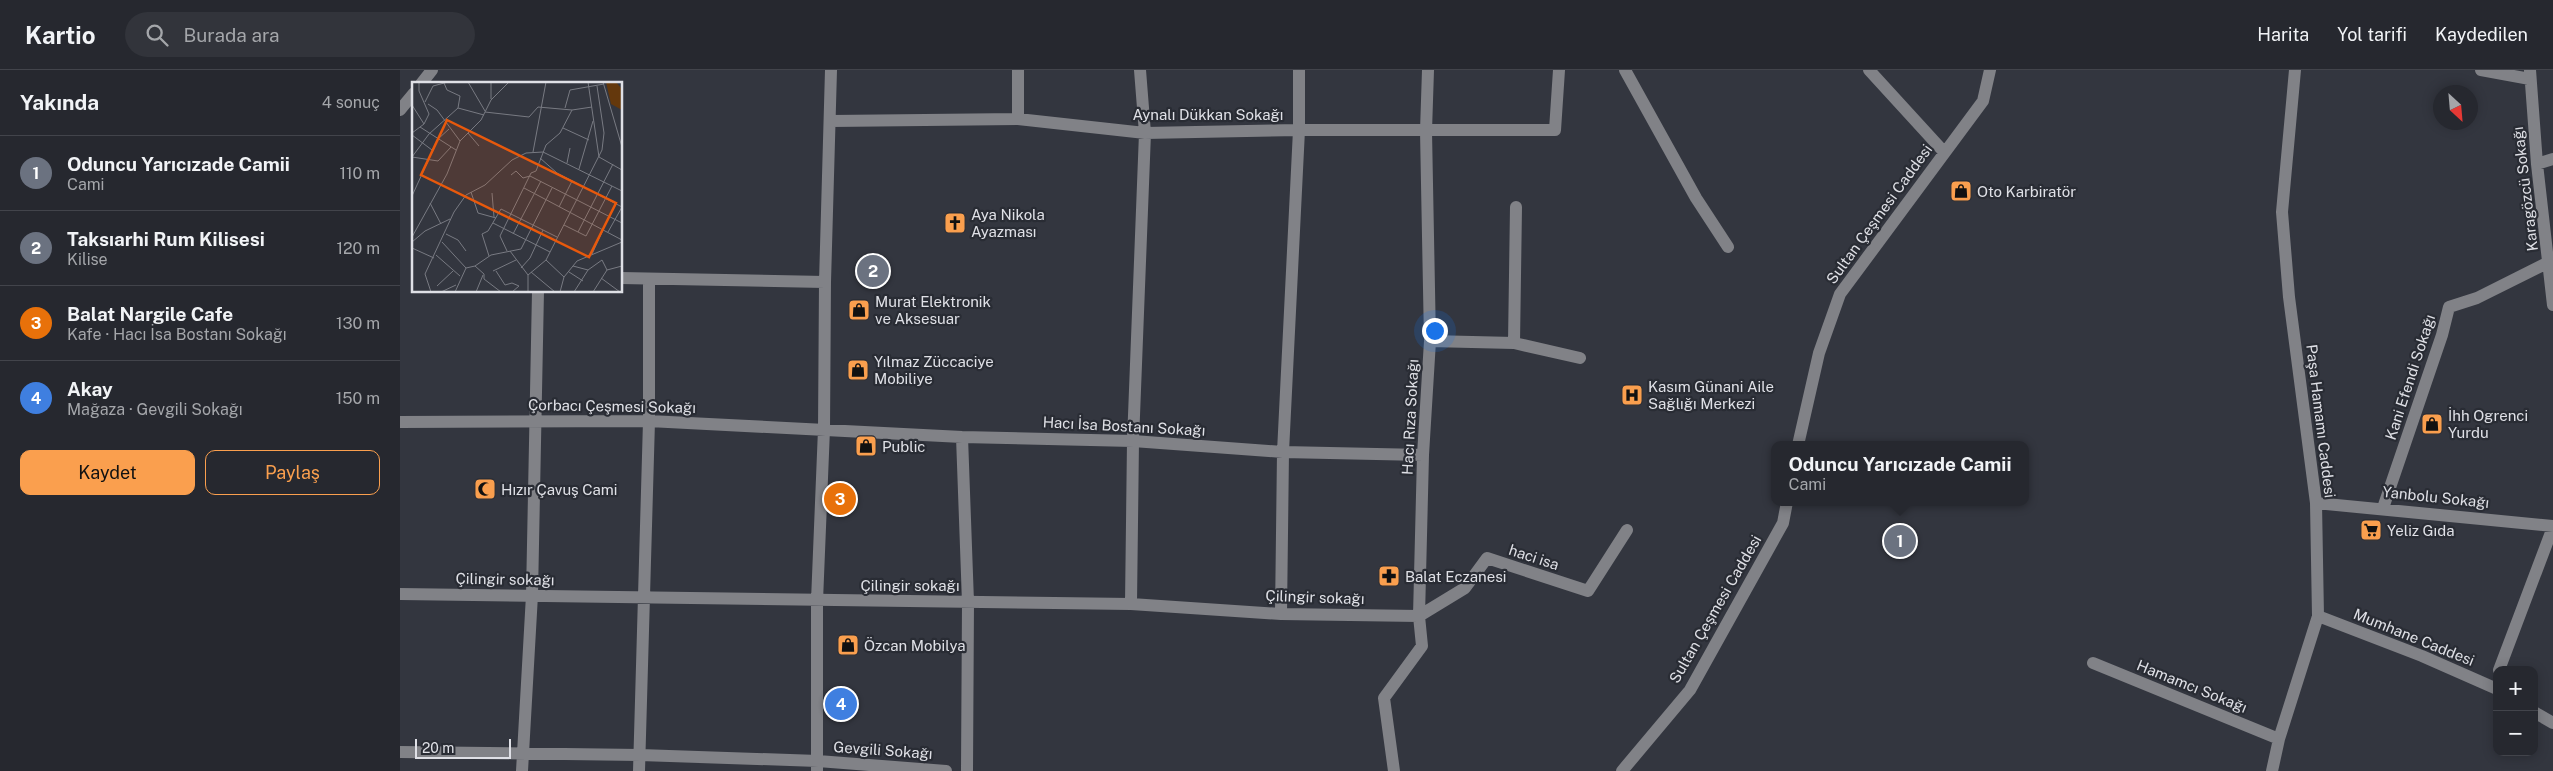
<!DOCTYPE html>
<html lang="tr">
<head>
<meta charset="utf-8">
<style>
	:root { --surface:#26282f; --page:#32343b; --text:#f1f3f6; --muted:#a4a6aa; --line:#42444b; --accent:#fa9f4e }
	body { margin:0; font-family:"Public Sans",sans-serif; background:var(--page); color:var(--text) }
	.controls { position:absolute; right:15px; bottom:15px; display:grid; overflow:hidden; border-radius:10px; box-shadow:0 2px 12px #0003 }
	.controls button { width:45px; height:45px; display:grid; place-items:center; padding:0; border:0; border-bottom:1px solid var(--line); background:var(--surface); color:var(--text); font:25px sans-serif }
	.compass { position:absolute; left:2033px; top:15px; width:45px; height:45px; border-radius:50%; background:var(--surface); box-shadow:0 2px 12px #0003; rotate:154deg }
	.scale { position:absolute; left:15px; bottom:12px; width:96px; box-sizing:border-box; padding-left:5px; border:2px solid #dfe0e6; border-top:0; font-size:14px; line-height:18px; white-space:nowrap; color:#dfe0e6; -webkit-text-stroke:4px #292c34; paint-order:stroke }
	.you { position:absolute; left:1034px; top:260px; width:18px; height:18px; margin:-12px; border:4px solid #fff; border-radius:50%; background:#1a73e8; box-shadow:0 0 0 8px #1a73e833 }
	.badge { display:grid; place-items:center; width:32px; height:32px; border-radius:50%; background:var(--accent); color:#fff; font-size:16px; font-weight:700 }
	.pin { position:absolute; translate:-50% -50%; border:2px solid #fff; box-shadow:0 1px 5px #0006 }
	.popup { position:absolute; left:1371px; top:371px; width:258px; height:65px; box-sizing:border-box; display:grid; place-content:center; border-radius:10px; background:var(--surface); filter:drop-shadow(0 1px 4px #0005); font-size:16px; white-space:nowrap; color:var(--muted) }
	.popup b { font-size:19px; color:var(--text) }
	.popup::after { content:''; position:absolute; left:50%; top:100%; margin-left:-10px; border:10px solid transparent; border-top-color:var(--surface) }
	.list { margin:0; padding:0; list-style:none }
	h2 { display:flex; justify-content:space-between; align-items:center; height:65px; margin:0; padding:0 20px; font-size:21px }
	h2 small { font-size:16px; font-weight:400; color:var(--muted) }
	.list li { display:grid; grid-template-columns:32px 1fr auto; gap:15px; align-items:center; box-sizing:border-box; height:75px; padding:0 20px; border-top:1px solid var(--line) }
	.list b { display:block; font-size:19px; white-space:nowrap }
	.list p { margin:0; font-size:16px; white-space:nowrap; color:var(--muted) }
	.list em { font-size:16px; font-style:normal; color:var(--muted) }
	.actions { display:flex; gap:10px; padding:15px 20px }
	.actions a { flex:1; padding:11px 0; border:1px solid var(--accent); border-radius:10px; text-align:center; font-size:18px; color:var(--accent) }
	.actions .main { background:var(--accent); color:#111 }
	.icon { flex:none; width:28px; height:28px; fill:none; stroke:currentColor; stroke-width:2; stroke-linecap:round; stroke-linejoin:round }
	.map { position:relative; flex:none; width:2153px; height:701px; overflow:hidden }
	header { display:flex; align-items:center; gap:30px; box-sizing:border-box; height:70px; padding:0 25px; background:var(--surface); border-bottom:1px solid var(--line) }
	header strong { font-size:24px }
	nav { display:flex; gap:28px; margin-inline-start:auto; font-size:18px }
	.search { width:350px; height:45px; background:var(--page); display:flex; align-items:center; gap:12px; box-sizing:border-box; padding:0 18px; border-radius:28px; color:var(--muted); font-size:19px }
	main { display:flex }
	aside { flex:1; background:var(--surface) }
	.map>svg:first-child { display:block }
</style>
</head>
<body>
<header>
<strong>Kartio</strong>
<div class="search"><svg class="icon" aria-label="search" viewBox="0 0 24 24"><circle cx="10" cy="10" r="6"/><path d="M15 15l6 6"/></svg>Burada ara</div>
<nav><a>Harita</a><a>Yol tarifi</a><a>Kaydedilen</a></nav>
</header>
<main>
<aside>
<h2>Yakında<small>4 sonuç</small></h2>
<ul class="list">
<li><span class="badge" style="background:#6b7280">1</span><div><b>Oduncu Yarıcızade Camii</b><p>Cami</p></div><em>110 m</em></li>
<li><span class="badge" style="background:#6b7280">2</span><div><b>Taksıarhi Rum Kilisesi</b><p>Kilise</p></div><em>120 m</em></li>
<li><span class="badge" style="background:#e8710a">3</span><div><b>Balat Nargile Cafe</b><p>Kafe · Hacı İsa Bostanı Sokağı</p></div><em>130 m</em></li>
<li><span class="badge" style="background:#3f7fe0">4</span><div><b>Akay</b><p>Mağaza · Gevgili Sokağı</p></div><em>150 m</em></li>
</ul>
<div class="actions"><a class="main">Kaydet</a><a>Paylaş</a></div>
</aside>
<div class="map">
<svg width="2153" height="701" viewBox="0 0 2153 701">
	<rect width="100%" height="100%" fill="#33363f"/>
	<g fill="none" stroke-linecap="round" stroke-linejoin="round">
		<!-- minor -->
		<path stroke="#818287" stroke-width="12" d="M618 0V49
			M1225 0 1296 128 1328 177
			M1469 0 1544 82
			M2081 0 2130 9
			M2130 0 2137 94 2153 235
			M21 14 32 0
			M0 40 14 23
			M431 51 618 49 745 63 899 60H1155L1159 0
			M2137 94 2153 89
			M221 208 425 212
			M1030 271 1114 273 1180 288
			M1114 273 1116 137
			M0 352 249 351 562 367 733 371 883 382 1023 385
			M562 367 568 532 567 701
			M1398 375 1419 283 1440 224 1583 31 1590 0
			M1916 433 2153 456
			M1983 438 2042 265 2049 237 2077 228 2153 190
			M0 524 731 534 881 544 1019 546
			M731 534 733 371 745 63 740 0
			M881 544 883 382 899 60V0
			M1019 546 1065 518 1087 488 1188 521 1227 460
			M1918 546 2022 586 2097 619
			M1693 593 1879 669
			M2099 600 2153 457
			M2134 642 2153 653
			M0 682 240 685 418 691 546 701
			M122 701 132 525 138 221
			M239 701 249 351V209
			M417 701V531L424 359 425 212 431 0
			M994 701 984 628 1022 576 1019 546 1023 385 1030 271 1026 61 1028 0
			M1222 701 1290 620 1383 453 1387 432
			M1872 701 1879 669 1918 546 1916 433 1889 227 1882 142 1895 0"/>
	</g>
	<!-- icons -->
	<defs>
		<g id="shop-square" transform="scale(1.125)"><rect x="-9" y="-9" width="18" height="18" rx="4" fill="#fa9f4e" stroke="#292c34"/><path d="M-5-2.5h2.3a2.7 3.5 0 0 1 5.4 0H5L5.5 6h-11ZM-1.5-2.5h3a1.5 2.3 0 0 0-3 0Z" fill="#111"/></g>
		<g id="church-square" transform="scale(1.125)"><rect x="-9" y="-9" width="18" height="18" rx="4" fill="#fa9f4e" stroke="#292c34"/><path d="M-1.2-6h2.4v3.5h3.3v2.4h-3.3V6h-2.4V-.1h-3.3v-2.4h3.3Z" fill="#111"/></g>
		<g id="hospital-square" transform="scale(1.125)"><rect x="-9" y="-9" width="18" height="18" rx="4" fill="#fa9f4e" stroke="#292c34"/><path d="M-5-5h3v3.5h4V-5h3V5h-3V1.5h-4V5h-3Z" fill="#111"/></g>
		<g id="mosque-square" transform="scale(1.125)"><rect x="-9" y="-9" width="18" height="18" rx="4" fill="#fa9f4e" stroke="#292c34"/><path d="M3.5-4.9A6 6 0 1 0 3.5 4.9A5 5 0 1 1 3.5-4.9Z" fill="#111"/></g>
		<g id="supermarket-square" transform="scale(1.125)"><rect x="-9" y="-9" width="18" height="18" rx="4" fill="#fa9f4e" stroke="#292c34"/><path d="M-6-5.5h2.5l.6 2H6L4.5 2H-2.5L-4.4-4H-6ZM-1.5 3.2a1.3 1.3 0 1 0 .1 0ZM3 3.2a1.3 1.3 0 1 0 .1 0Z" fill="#111"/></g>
		<g id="pharmacy-square" transform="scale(1.125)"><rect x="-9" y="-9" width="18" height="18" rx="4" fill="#fa9f4e" stroke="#292c34"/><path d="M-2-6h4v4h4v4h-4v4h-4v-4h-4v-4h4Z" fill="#111"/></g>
	</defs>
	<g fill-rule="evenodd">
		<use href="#shop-square" x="1561" y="121"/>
		<use href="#church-square" x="555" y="153"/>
		<use href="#shop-square" x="459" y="240"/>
		<use href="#shop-square" x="458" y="300"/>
		<use href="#hospital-square" x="1232" y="325"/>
		<use href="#shop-square" x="2032" y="354"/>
		<use href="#shop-square" x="466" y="376"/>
		<use href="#mosque-square" x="85" y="419"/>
		<use href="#supermarket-square" x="1971" y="460"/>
		<use href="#pharmacy-square" x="989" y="506"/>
		<use href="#shop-square" x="448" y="575"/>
	</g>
	<g text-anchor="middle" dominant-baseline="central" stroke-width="4.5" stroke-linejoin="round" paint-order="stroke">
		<!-- street labels -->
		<g font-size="15" fill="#dfe0e6" stroke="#292c34">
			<text x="808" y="44">Aynalı Dükkan Sokağı</text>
			<text transform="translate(2125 119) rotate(-97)">Karagözcü Sokağı</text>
			<text transform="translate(1479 144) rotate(-54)">Sultan Çeşmesi Caddesi</text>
			<text transform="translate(2010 307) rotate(-72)">Kani Efendi Sokağı</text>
			<text transform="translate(212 336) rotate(1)">Çorbacı Çeşmesi Sokağı</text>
			<text transform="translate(1010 347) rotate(-87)">Hacı Rıza Sokağı</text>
			<text transform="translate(1921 351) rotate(83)">Paşa Hamamı Caddesi</text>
			<text transform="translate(724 356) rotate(3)">Hacı İsa Bostanı Sokağı</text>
			<text transform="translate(2036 427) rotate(6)">Yanbolu Sokağı</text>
			<text transform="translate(1134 487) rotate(18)">haci isa</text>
			<text transform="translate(105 509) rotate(1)">Çilingir sokağı</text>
			<text x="510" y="515">Çilingir sokağı</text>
			<text transform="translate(915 527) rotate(2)">Çilingir sokağı</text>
			<text transform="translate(1315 539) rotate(-60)">Sultan Çeşmesi Caddesi</text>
			<text transform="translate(2014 567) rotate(22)">Mumhane Caddesi</text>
			<text transform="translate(1792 616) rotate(22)">Hamamcı Sokağı</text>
			<text transform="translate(483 680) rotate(4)">Gevgili Sokağı</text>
		</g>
		<!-- poi labels -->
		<g font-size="15" fill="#dfe0e6" stroke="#292c34" text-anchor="start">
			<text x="1577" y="121">Oto Karbiratör</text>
			<text x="571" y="144">Aya Nikola<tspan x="571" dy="17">Ayazması</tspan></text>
			<text x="475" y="231">Murat Elektronik<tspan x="475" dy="17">ve Aksesuar</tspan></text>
			<text x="474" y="291">Yılmaz Züccaciye<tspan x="474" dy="17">Mobiliye</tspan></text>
			<text x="1248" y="316">Kasım Günani Aile<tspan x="1248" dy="17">Sağlığı Merkezi</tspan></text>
			<text x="2048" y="345">İhh Ogrenci<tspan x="2048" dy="17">Yurdu</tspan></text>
			<text x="482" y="376">Public</text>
			<text x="101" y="419">Hızır Çavuş Cami</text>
			<text x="1987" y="460">Yeliz Gıda</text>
			<text x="1005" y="506">Balat Eczanesi</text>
			<text x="464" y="575">Özcan Mobilya</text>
		</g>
	</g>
	<!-- overview -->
	<g transform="translate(12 12)">
		<rect width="210" height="210" fill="#33363f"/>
		<path d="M194 0H204L209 6 210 28 199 22Z" fill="#64380c"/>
		<path fill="none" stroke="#787a82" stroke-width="1" d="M56 0 73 29M79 0V17M176 0 187 75 210 88M191 0 210 65M32 1 35 8 48 14 46 26M13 20 21 4 36 0M16 22 25 28 48 59M0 23 12 42M153 26 158 8 192 2M73 30 117 35 126 25 160 28 180 25M8 45 44 68M151 46 177 58M0 51 12 42 17 32 7 9V0M56 51 67 64M0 53 20 68M121 70 134 0M0 75 17 52 46 26 72 33M0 75 26 79 39 65M128 76 145 91 210 125M155 81 158 66M167 87 181 39M99 93 104 89 111 96 118 94M118 94 210 141M112 106 210 158M59 110 66 131 84 136M80 111 82 135M0 114 26 57 37 47M18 121 29 142M147 125 160 99M81 141 138 170M152 143 174 154 200 104M166 150 201 82M196 150 210 125M34 152 46 158 54 169M101 152 129 99M0 155 35 92 48 59 69 38 79 18 97 0M0 160 13 149 38 137M30 160 54 186M0 166 22 176M95 169 88 154 119 91 124 89 134 63 148 51 160 28M98 169 116 193M180 172 191 148M24 173 48 194M77 174 70 152 76 149 89 127 145 155M134 178 152 195M63 184 72 192V197L89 210M161 184 176 188 190 178 195 188M109 186 118 176 131 148M81 189 104 178M84 189 93 203 100 201 107 204 100 210M119 190 143 210M157 190 171 199M189 196 208 210M25 204 41 189M19 210 13 192 42 130 54 113 73 103 100 78 114 71 131 70 210 109M29 210 44 203M43 210 54 186 63 184 79 173 109 167 140 106M64 210 71 193M116 210V193L134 178 190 68 192 51 185 4M148 210 152 195 165 179 210 160M162 210 176 188M181 210 195 188 210 184"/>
		<path fill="#e8590c" fill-opacity="0.15" stroke="#e8590c" stroke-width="2.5" d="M35 38 204 121 177 175 9 93Z"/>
		<rect width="210" height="210" fill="none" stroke="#dfe0e6" stroke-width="2.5"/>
	</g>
</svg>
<div class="controls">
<button>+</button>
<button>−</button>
</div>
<svg class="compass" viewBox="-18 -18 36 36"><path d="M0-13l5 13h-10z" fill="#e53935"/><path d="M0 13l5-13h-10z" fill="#a4a6aa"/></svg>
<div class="scale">20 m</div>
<div class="you"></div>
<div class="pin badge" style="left:1500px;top:471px;background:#6b7280">1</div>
<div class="popup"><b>Oduncu Yarıcızade Camii</b>Cami</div>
<div class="pin badge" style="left:473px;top:201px;background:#6b7280">2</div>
<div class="pin badge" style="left:440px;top:429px;background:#e8710a">3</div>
<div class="pin badge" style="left:441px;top:634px;background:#3f7fe0">4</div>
</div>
</main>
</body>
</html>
